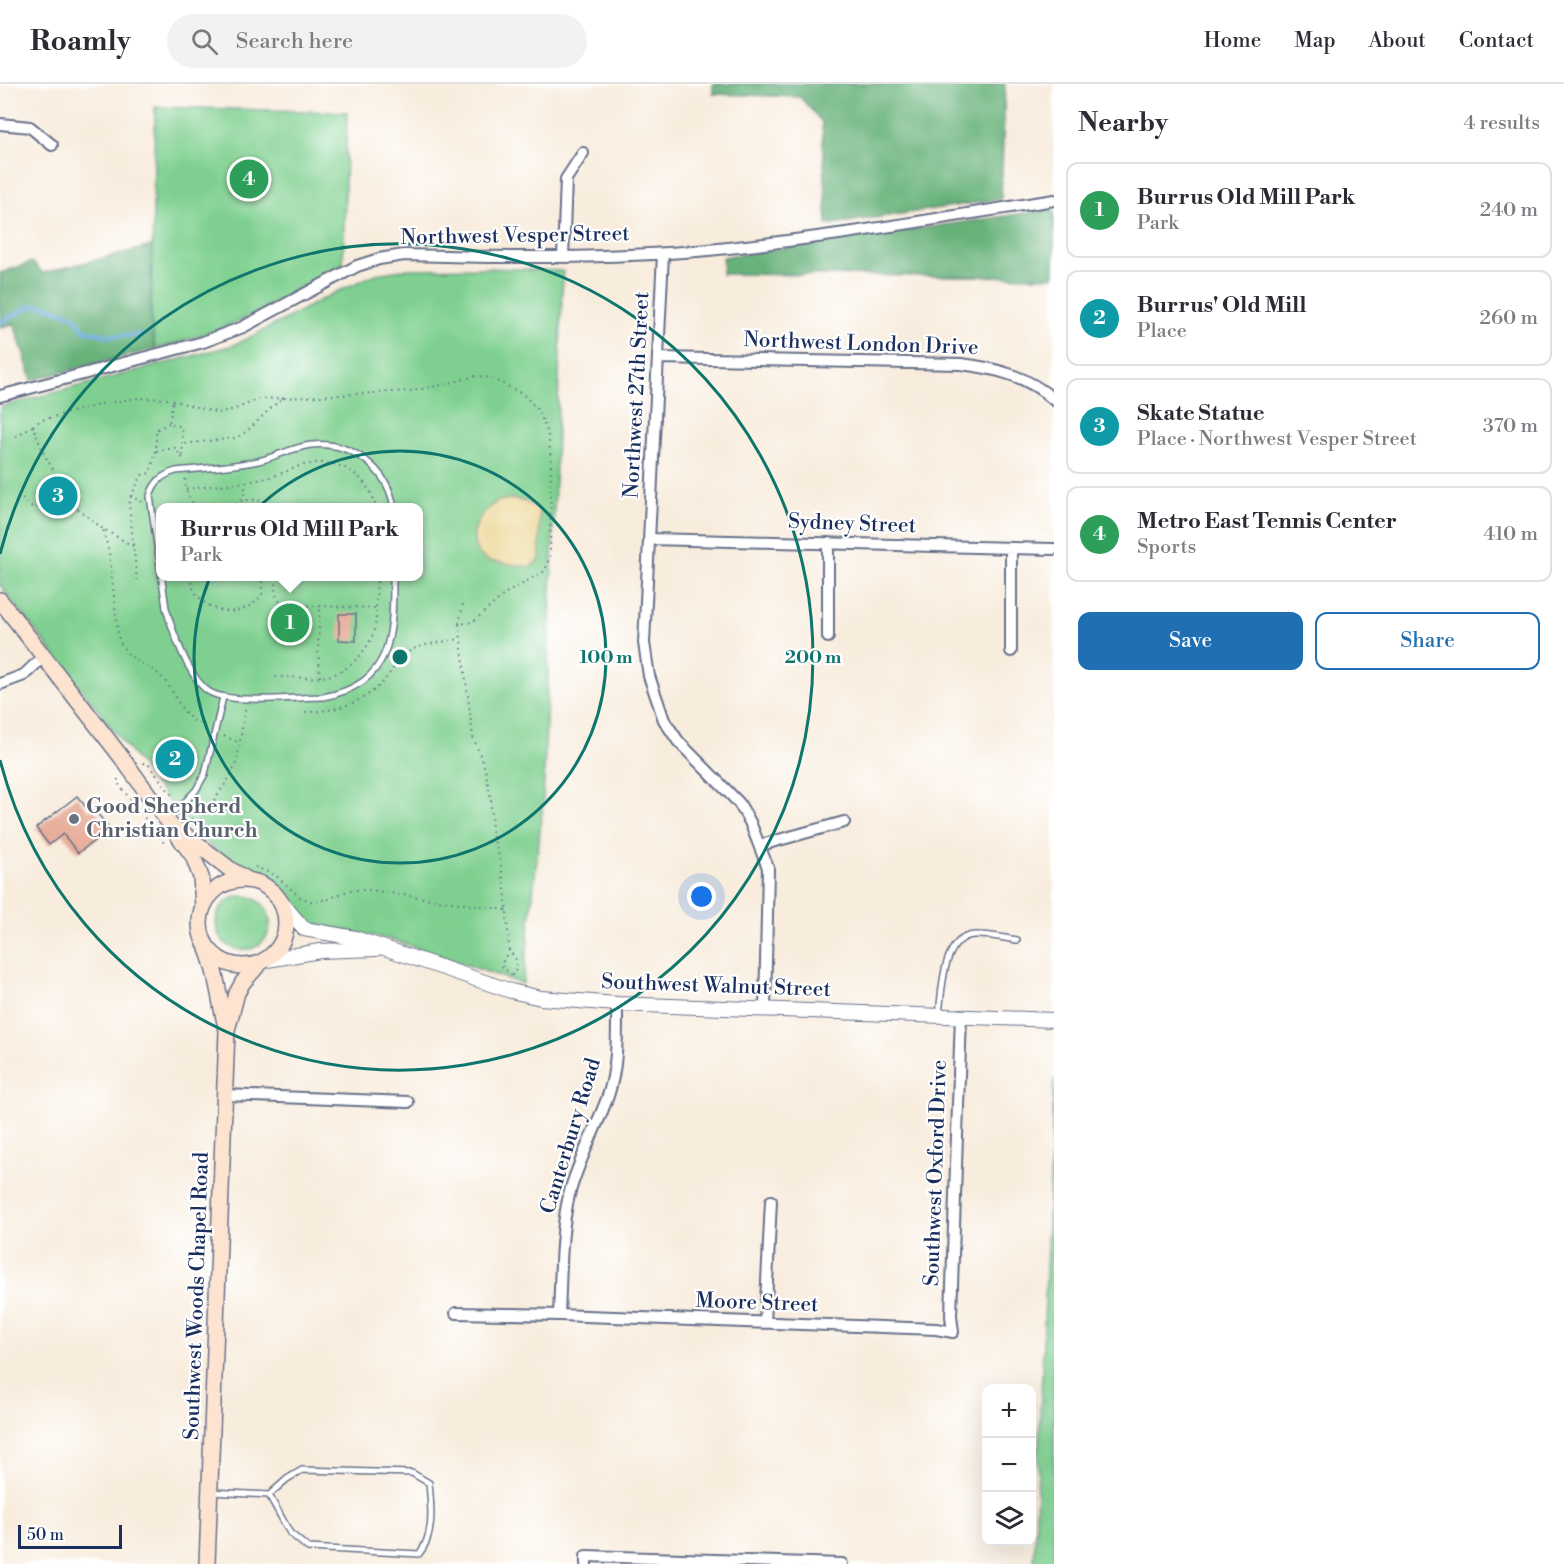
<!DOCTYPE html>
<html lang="en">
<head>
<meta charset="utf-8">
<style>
	:root { --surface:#fff; --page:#f2f2f3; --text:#2b2b33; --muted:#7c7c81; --line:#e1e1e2; --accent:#1f6fb2 }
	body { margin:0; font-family:"Libre Bodoni",serif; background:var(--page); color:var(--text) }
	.controls { position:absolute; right:18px; bottom:18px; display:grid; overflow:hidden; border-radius:12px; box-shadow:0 6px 24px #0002 }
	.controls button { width:54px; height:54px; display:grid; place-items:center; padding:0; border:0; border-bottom:2px solid var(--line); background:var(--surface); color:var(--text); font:30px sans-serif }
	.scale { position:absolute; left:18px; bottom:15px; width:104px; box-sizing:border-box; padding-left:6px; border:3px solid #1b2f5e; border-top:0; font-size:16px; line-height:21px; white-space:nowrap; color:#1b2f5e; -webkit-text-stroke:4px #fff; paint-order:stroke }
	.you { position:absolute; left:702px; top:813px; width:21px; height:21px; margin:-15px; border:4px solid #fff; border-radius:50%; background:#1a73e8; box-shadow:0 0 0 9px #1a73e833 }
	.badge { display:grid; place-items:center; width:39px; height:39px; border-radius:50%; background:var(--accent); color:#fff; font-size:20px; font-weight:700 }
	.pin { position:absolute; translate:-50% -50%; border:3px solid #fff; box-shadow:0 2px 6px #0006 }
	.popup { position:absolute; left:156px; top:419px; width:267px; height:78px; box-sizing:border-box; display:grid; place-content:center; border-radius:12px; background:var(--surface); filter:drop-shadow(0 2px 4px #0005); font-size:20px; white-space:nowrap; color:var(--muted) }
	.popup b { font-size:22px; color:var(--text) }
	.popup::after { content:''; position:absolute; left:50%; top:100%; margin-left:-12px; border:12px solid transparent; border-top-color:var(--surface) }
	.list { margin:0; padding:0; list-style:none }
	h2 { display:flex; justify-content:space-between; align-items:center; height:78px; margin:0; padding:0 24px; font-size:26px }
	h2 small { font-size:20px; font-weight:400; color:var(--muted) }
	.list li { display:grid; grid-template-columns:39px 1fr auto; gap:18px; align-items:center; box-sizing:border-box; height:96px; margin:0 12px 12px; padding:0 12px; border:2px solid var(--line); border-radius:12px }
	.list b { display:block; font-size:22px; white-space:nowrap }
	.list p { margin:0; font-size:20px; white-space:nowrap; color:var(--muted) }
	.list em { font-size:20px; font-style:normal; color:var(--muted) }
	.actions { display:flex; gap:12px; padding:18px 24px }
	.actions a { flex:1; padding:14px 0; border:2px solid var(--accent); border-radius:12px; text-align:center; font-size:21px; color:var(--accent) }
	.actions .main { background:var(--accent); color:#fff }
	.icon { flex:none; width:33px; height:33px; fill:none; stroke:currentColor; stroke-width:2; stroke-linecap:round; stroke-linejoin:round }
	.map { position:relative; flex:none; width:1054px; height:1480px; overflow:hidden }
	header { display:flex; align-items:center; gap:36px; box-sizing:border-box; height:84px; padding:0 30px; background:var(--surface); border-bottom:2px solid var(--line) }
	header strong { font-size:28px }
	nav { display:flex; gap:33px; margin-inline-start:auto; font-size:21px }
	.search { width:420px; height:54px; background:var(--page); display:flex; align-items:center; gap:15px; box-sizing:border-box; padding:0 21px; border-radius:33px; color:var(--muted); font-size:22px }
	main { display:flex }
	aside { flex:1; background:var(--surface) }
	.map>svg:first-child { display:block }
</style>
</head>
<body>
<header>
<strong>Roamly</strong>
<div class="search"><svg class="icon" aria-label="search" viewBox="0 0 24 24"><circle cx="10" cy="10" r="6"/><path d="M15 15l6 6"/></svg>Search here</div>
<nav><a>Home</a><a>Map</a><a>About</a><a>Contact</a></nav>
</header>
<main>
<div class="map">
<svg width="1054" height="1480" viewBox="0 0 1054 1480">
	<rect width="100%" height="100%" fill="#fff"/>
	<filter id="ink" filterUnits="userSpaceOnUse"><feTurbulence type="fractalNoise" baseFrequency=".0167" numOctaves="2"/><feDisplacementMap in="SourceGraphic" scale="12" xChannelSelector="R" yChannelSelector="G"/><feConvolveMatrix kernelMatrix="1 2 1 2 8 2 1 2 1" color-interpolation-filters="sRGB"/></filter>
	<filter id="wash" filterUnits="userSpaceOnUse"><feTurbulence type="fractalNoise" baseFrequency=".008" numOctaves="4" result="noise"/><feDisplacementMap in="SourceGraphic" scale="24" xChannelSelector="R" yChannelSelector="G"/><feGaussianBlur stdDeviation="1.35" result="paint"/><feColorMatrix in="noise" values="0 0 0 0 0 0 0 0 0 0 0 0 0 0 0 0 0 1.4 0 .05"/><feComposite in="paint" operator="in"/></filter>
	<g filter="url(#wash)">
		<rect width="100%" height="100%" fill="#f8ecdc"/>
		<!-- green -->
		<path fill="#7fd090" stroke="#4d8077" stroke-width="1.5" fill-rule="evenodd" d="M155 23 347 28 343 181C312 195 285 215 254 230 222 246 189 256 155 265L151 237Z
			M488 184 563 187 543 720 523 900 393 856 308 839 267 798 239 785 192 747 0 501V323L234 261 280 238 330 211 376 190 408 185ZM161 424H419V492H161Z
			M216 839a27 27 0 1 1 54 0a27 27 0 1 1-54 0Z
			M1054 995V1480H1034Z"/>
		<!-- forest -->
		<path fill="#67b27a" stroke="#41706c" stroke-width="1.5" d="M713 0H1005L1001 115 827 141 822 38 800 13 713 10Z
			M1054 125V193L722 190 723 173Z
			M152 162 151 237 155 265 32 296 14 240 0 243V189L32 178 43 189Z"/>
		<!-- sand -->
		<path fill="#eeda9e" stroke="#84847e" stroke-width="1.5" d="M513 415C524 417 531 418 539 426L540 475 530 483 489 477C463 465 474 432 495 419 501 416 507 415 513 415Z"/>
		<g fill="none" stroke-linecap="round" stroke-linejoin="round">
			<!-- stream -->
			<path stroke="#6ba9dd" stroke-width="4.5" d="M0 239 30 222H47L74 232 84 246 110 252 144 251"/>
		</g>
		<g id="blocks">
			<!-- building -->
			<path fill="#e7ad9a" d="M339 530H356V557L339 556Z
				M77 712 89 727 93 724 110 745 78 769 63 750 49 761 36 744Z"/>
		</g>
	</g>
	<g filter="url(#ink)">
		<use href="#blocks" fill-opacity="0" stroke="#68718a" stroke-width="1.5"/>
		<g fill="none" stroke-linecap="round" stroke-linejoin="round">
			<!-- service casing -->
			<g stroke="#68718a" stroke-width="8">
				<path id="service" d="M393 492C393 551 393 600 323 613 297 613 228 621 208 607 189 594 172 546 166 524L150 412C154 398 162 391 176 387 203 384 231 383 258 377 276 373 293 363 311 361 351 357 388 384 394 424
					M169 735 196 706 205 690 223 613
					M939 931C942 907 942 853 974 851 988 850 1003 854 1017 856
					M211 1408 269 1411 287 1395 302 1386 412 1389 429 1399C431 1422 435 1451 419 1470L308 1464 290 1449 269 1411"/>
			</g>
			<!-- minor casing -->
			<g stroke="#68718a" stroke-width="14">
				<path id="minor" d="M0 40 30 43 52 61
					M663 170 644 559 649 592 664 636 678 657 739 719 750 738 768 784 765 925
					M563 173 566 95 583 69
					M658 274 961 280C995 284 1028 292 1054 316
					M0 312 203 258 243 243 357 182 379 175 404 171C505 174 607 175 708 166 824 155 939 134 1054 116
					M649 455 1054 465
					M1011 464V567
					M828 553V459
					M0 600 24 591 43 573
					M761 761 844 738
					M225 1011 408 1018
					M456 1229 559 1231 936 1245 953 1248 951 1232 961 931
					M559 1231C561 1191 560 1150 569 1111 578 1077 596 1045 608 1012 618 982 617 951 617 920
					M765 1239 771 1117
					M586 1480V1472L842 1480"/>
			</g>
			<!-- tertiary casing -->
			<g stroke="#68718a" stroke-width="16">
				<path id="tertiary" d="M282 819 304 845 355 854 511 907 541 914 617 920 1054 936
					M267 876 320 867 376 865"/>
			</g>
			<!-- secondary casing -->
			<g stroke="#68718a" stroke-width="18">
				<path id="secondary" d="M0 516 122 674 193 772 201 793 203 824
					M180 747 231 786 248 796
					M200 839a43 43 0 1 1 86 0a43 43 0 1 1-86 0Z
					M207 865C218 891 219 919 227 946
					M207 1480 227 946 237 909 243 898 260 879"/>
			</g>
			<!-- path -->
			<path stroke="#68718a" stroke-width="2" stroke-dasharray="1.5 4.5" stroke-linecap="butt" d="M284 314 410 307 438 302 476 292 491 294 513 305 525 312 539 327 548 350 551 375 550 472 545 487 506 509 473 538 459 540 463 520
				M169 339 156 346V367L175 364 183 375 182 348 179 342 169 339 173 316
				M33 342 41 336 106 319 137 314 167 315 219 329 238 324 259 315 284 314C266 325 254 345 236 354L182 360
				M16 352 33 342 43 368 73 421 54 419 38 423 29 422 22 414
				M185 395 187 409 196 424
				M246 398C258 396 270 394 282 389 291 386 299 381 309 380 341 374 369 392 376 424
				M186 405 246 398 244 412 233 424
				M131 412 129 420 137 496
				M241 417C252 415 262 414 270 424
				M142 418 131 412 142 391 150 389 156 367
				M73 421 103 445
				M133 462 103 445 109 468 119 556C131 582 150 578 165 597 181 617 178 630 205 643
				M190 492C194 528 241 541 262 510V496L269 494 275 498C275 508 275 517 286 521L376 524C376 530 376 537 375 543 370 565 350 587 328 592 311 595 292 593 275 593
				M376 523 377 492
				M459 540 473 653 485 684 491 715 492 750 500 775 506 813 509 866 517 877 515 889 511 892
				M320 593 318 565 320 522
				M305 628C334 627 360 621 382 599 391 589 397 575 410 567 423 559 445 558 460 555
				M224 652 240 659
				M143 679 148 680 174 714
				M118 695 117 698 164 759
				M187 730 198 741
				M197 741 230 693 237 677 245 626
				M255 783 275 791 300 813 313 818 328 815 350 806H369L507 826
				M509 866 501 881 511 891"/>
			<!-- service -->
			<use href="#service" stroke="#fff" stroke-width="5"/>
			<!-- minor -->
			<use href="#minor" stroke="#fff" stroke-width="10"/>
			<!-- tertiary -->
			<use href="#tertiary" stroke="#fff" stroke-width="14"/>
			<!-- secondary -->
			<use href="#secondary" stroke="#fde4d1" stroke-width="15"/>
		</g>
	</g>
	<!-- distance rings -->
	<g fill="none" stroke="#0f766e" stroke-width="3">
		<circle cx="400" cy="573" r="206"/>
		<path d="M0 470A413 413 0 1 1 0 676"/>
	</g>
	<!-- markers -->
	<circle fill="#6b7280" stroke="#fff" stroke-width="2" cx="74" cy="735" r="6"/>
	<g text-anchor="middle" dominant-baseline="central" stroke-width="4.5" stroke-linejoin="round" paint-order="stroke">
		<!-- street labels -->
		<g font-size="21" fill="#1b2f5e" stroke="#fff">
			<text transform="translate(515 152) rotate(-1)">Northwest Vesper Street</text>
			<text transform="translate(861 260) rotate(2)">Northwest London Drive</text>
			<text transform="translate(637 311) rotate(-87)">Northwest 27th Street</text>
			<text transform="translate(852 440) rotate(2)">Sydney Street</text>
			<text transform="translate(716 902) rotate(2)">Southwest Walnut Street</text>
			<text transform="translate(571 1052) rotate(-73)">Canterbury Road</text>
			<text transform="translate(936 1089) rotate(-88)">Southwest Oxford Drive</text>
			<text transform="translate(197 1212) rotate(-88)">Southwest Woods Chapel Road</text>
			<text transform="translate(757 1219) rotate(2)">Moore Street</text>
		</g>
		<!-- worship labels -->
		<g font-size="21" font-weight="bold" fill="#5b616d" stroke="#fff" text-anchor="start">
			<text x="86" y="723">Good Shepherd<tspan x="86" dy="24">Christian Church</tspan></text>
		</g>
	</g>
	<circle cx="400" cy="573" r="9" fill="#0f766e" stroke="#fff" stroke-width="3"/>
	<g font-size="18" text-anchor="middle" font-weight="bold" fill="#0f766e" stroke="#fff" stroke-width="4.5" stroke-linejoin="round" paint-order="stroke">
		<text x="606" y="579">100 m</text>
		<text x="813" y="579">200 m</text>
	</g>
</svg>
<div class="controls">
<button>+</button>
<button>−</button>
<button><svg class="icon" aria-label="layers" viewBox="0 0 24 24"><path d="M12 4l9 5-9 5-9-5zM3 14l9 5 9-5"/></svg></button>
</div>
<div class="scale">50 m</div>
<div class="you"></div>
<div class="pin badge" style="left:290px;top:539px;background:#2e9e5b">1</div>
<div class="popup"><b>Burrus Old Mill Park</b>Park</div>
<div class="pin badge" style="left:175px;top:675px;background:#0f9aa8">2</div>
<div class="pin badge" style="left:58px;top:412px;background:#0f9aa8">3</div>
<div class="pin badge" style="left:249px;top:95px;background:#2e9e5b">4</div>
</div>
<aside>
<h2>Nearby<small>4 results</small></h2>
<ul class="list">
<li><span class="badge" style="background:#2e9e5b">1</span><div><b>Burrus Old Mill Park</b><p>Park</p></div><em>240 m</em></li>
<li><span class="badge" style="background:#0f9aa8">2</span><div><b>Burrus' Old Mill</b><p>Place</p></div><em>260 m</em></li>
<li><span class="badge" style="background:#0f9aa8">3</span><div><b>Skate Statue</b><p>Place · Northwest Vesper Street</p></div><em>370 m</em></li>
<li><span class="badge" style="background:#2e9e5b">4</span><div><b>Metro East Tennis Center</b><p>Sports</p></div><em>410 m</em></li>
</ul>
<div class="actions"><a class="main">Save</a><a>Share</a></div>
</aside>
</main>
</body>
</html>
